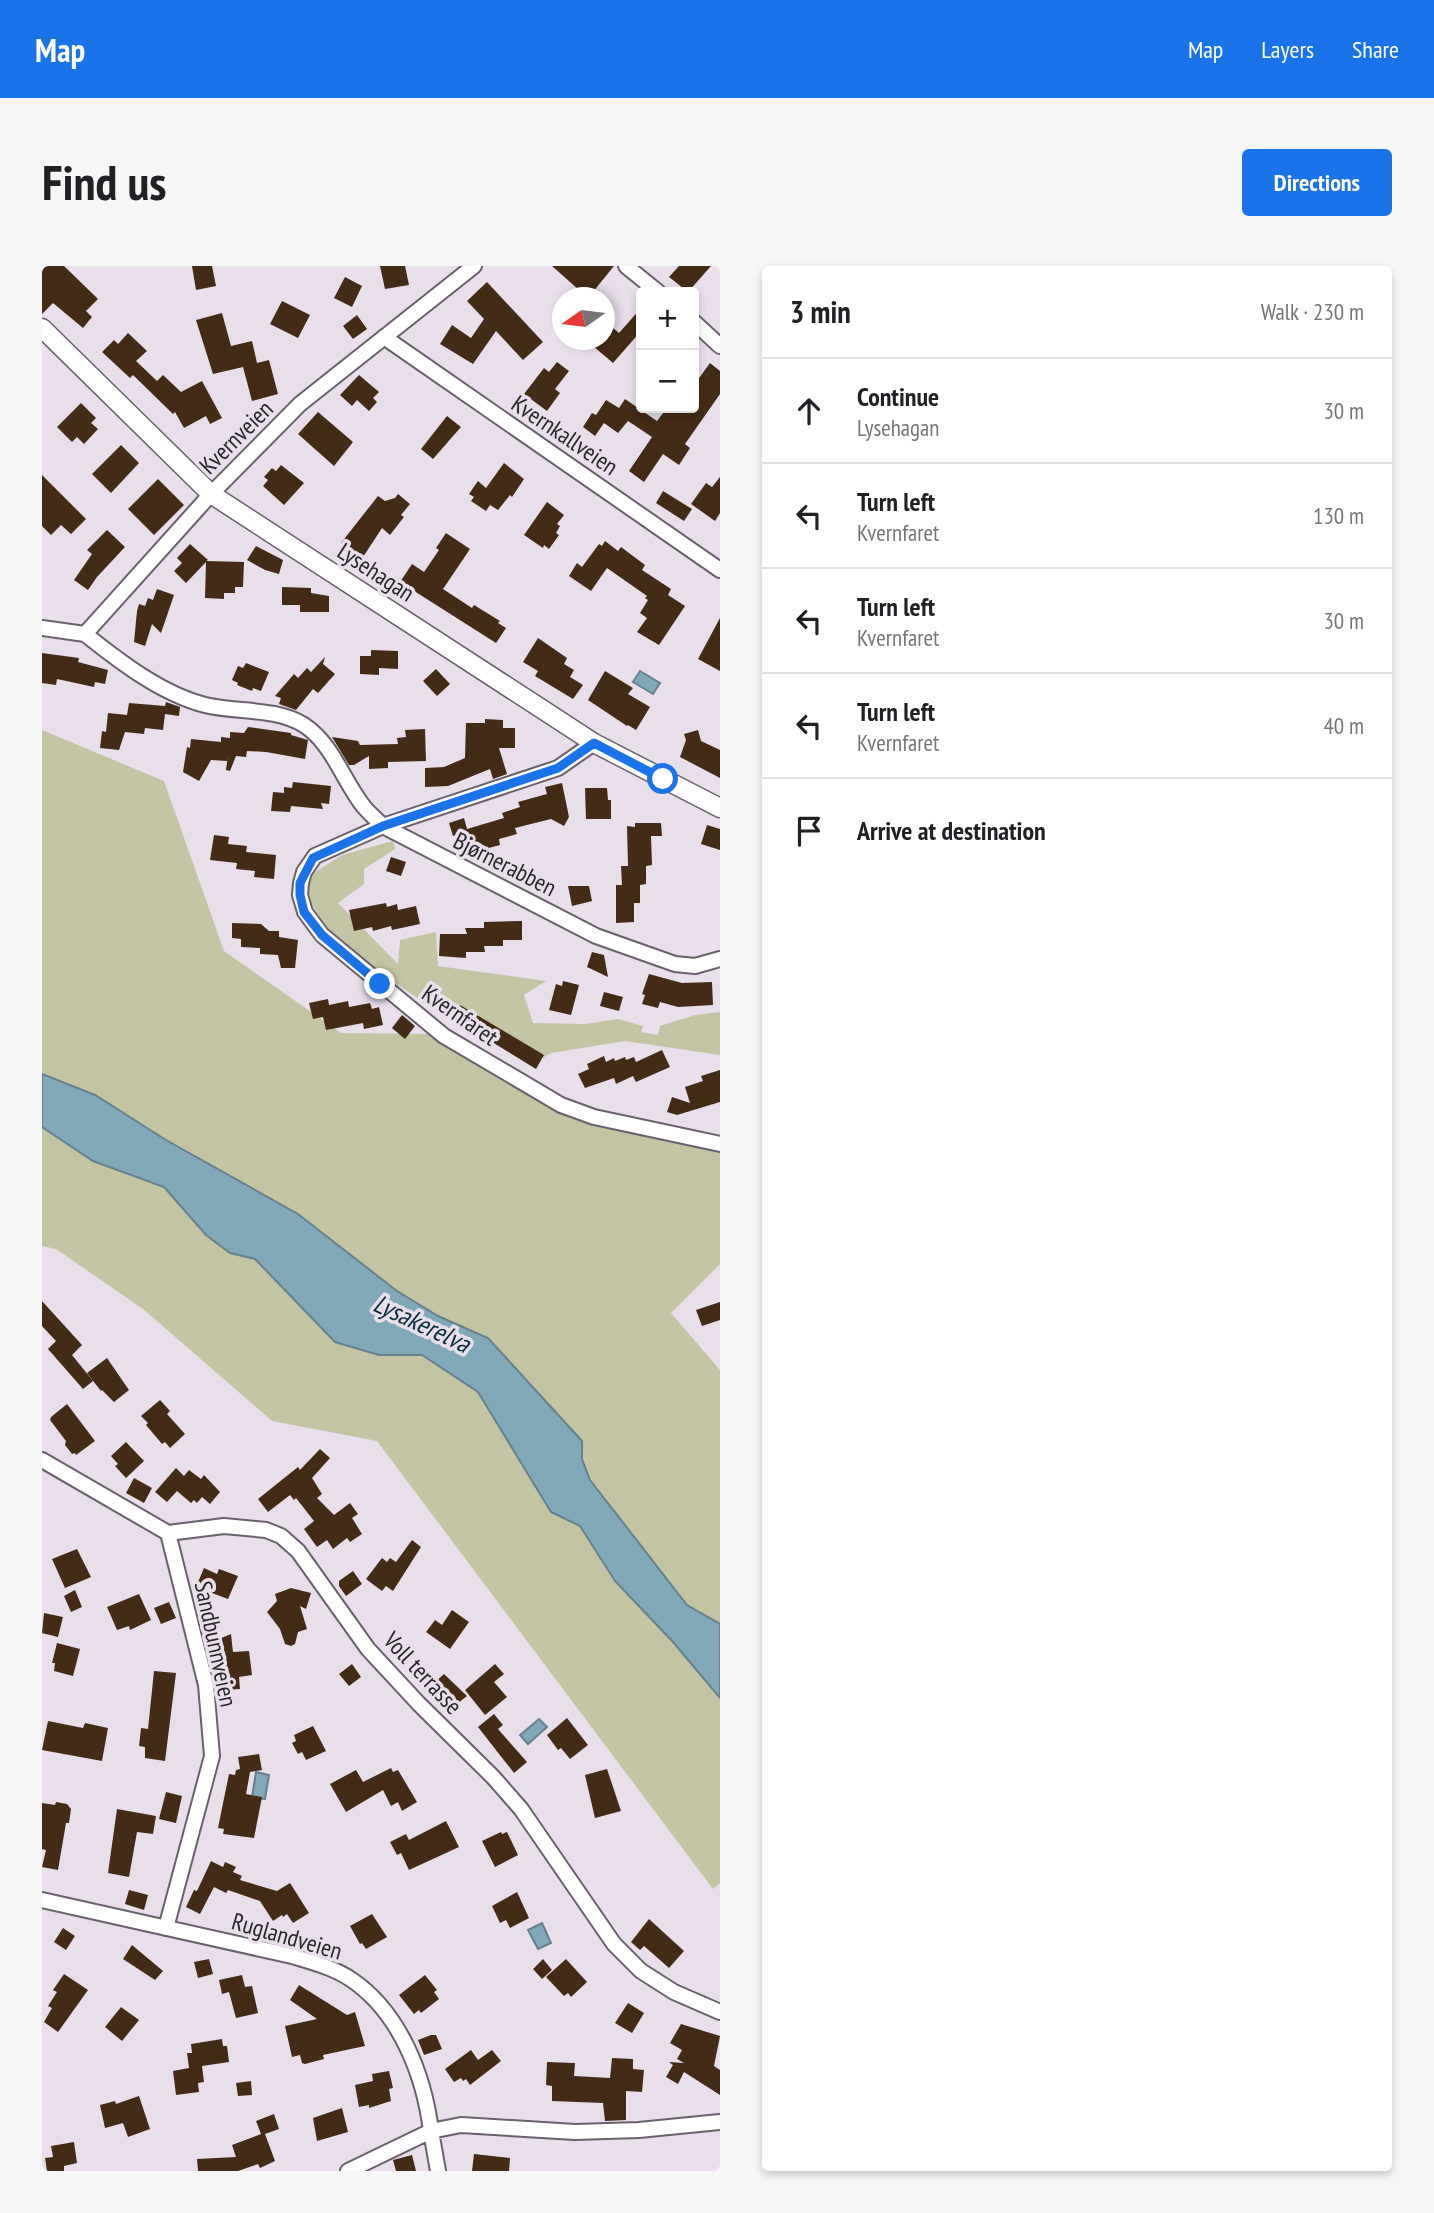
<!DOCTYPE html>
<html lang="en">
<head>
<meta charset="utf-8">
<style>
	:root { --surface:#fff; --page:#f6f6f6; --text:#202124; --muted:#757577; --line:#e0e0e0; --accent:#1a73e8 }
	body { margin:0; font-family:"PT Sans Narrow",sans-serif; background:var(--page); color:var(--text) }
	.controls { position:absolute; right:21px; top:21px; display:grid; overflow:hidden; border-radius:7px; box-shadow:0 4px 10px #0003 }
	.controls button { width:63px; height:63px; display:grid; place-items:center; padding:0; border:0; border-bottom:2px solid var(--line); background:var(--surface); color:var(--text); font:35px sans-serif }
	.compass { position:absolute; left:510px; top:21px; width:63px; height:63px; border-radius:50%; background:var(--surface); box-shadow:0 4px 10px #0003; rotate:256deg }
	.stop { position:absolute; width:21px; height:21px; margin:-16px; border:5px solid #1a73e8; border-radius:50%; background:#fff }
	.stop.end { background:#1a73e8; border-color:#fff; box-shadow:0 2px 7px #0008 }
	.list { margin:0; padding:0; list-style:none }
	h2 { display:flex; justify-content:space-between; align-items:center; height:91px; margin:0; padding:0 28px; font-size:30px }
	h2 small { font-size:23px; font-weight:400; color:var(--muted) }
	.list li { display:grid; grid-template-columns:46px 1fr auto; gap:21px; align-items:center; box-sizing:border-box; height:105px; padding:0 28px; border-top:2px solid var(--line) }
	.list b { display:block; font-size:26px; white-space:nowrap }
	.list p { margin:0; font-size:23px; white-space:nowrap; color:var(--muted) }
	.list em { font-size:23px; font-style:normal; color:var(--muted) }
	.icon { flex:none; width:38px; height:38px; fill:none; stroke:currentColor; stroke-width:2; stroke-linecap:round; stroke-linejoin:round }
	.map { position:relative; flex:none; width:678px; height:1905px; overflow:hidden; border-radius:7px }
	header { display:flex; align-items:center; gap:42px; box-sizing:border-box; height:98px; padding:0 35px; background:var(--accent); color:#fff }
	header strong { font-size:33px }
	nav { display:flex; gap:38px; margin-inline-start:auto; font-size:24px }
	.intro { display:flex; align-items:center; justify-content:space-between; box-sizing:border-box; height:168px; padding:0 42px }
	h1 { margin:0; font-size:49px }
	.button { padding:18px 32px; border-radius:7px; background:var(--accent); color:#fff; font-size:24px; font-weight:700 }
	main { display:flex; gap:42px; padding:0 42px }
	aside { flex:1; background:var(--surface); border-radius:7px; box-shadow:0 4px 10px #0003 }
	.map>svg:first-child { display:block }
</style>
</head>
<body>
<header>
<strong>Map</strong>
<nav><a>Map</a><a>Layers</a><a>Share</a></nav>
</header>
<div class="intro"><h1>Find us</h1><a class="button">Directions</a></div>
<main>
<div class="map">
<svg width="678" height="1905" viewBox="0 0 678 1905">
	<rect width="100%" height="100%" fill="#e8dfeb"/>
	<!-- green -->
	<path fill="#c3c5a2" d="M0 464 122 515 182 685 299 767 398 768 554 858 678 886V998L629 1047 678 1104V1617L671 1623 335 1175 230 1155 101 1043 14 983 0 980Z
		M351 575 353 583 322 603V618L296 637 356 698 358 674 394 666 396 700 504 715 482 729 491 757 543 758 576 753 601 760 599 766 616 769 618 760 653 749 678 746V789L583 775 509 787 499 793 416 738 409 747 390 742 334 704 284 660 266 632 264 612 300 589Z"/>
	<!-- water -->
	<path fill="#7fa8b8" stroke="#66818e" stroke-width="2" d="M598 405 618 417 611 428 591 416Z
		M0 808 53 829 124 874 256 948 355 1025 396 1050 446 1072 540 1175V1193L548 1214 645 1339 678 1358V1432L631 1376 573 1315 538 1260 509 1246 436 1126 380 1089H337L293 1076 213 993 188 987 164 969 122 921 51 895 0 861Z
		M497 1453 505 1461 486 1478 478 1469Z
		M214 1506 227 1509 223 1533 210 1531Z
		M500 1657 509 1677 496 1683 486 1664Z"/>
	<!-- building -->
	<path fill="#442b16" d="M0 0H22L56 33 44 45 50 51 41 62 11 37 0 48Z
		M150 0H170L174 20 154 24Z
		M338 0H363L367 19 343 23Z
		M510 0H572L546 32Z
		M637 0H669L646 26 627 11Z
		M303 11 320 20 310 41 292 32Z
		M445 16 501 76 481 94 454 65 431 98 398 78 410 59 429 72 442 53 425 35Z
		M240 35 268 49 256 72 228 58Z
		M599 42V65L571 97 544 74H563V55L577 67Z
		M180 47 189 80 210 75 215 97 227 94 236 128 210 135 201 101 171 108 154 54Z
		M315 49 325 63 311 73 301 60Z
		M86 67 105 85 94 95 115 115 121 109 139 126 160 115 180 152 168 158 164 150 142 162 133 146 131 148 91 109 88 112 60 86 72 74 76 78Z
		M515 96 527 105 513 123 518 127 505 145 482 128 502 102 507 106Z
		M668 97 678 105V128L643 178 648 182 637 199 621 188 602 216 587 205 610 171 586 155 576 167 562 157 553 170 541 161 550 147 554 149 564 134 577 142 583 133 615 155 625 142H652V119Z
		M317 109 337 126 331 132 335 136 327 145 315 134 310 140 298 129Z
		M39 137 54 152 49 157 56 163 42 178 35 171 30 176 15 161Z
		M276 146 311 176 292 200 256 168Z
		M405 150 419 161 391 193 379 183Z
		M79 179 97 197 69 227 50 208Z
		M462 197 482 213 470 231 468 229 456 244 448 239 444 245 429 235 432 231 427 228 436 215 444 222Z
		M239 199 262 217 242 239 221 220 226 214 222 211 230 202 234 205Z
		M0 209 44 253 29 268 19 259 9 269 0 260Z
		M678 211V247L673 255 649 238 664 217 670 221Z
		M116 213 142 239 112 269 86 243Z
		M621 225 650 243 642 255 614 237Z
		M356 228 368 238 359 249 362 251 348 269 340 262 321 291 299 277 336 230 343 235 353 232Z
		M505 236 522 249 515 258 518 260 514 267 517 269 507 283 502 279 501 282 482 269Z
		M65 264 83 281 55 311 46 324 32 314 50 288 45 284Z
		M404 267 428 283 401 323 430 342 432 339 458 355 456 357 464 362 454 377 358 316 370 298 382 306 397 284 394 282Z
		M563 275 576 285 579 281 603 299 600 304 629 323 626 329 643 340 617 379 595 366 605 352 598 347 606 334 603 332 605 330 565 302 549 325 527 310 535 297 540 301 557 278 560 280Z
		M148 278 166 294 164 295 202 296 201 321H193V327H182V333L163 332 164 296 144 317 132 305 140 297 135 292Z
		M214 280 241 294 237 308 223 304 205 294Z
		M240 321 269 322V327L287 330V346H258V339H240Z
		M115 323 132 329 119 367 110 358 103 380 92 376 95 345 97 338 103 340 106 332 111 334Z
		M678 352V405L656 393Z
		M496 372 525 392 522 398 532 404 528 411 541 419 531 433 493 410 496 405 481 396Z
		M329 384 356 385V403L337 402V409L318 408V390H329Z
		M0 387 37 392 36 396 66 404 63 418 53 416 52 421 15 413 14 419 0 417Z
		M283 391 281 398 293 408 276 427 271 423 254 444 237 438 239 432 233 430 252 408 256 412 265 402 269 406Z
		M204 397 227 406 219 425 211 422 210 425 195 419 196 417 190 414 196 400 201 402Z
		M394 403 408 418 395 430 381 415Z
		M563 405 591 422 586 428 608 441 594 464 586 459 585 460 546 434Z
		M124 436 138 441 137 450 123 448 121 464 103 462 102 468 83 466 77 484 58 482 60 465 64 466 66 447 85 449 87 437 123 440Z
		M443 453 461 454V462H473V482H457L465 508 451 513 448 503 406 520 383 521V502L402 501 423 492 424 457H443Z
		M206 461 249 467V469L266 474 263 493 224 486 205 485 204 491 194 490 188 505 184 504 186 489 185 495 169 494 157 515 141 506 145 481 148 482 149 473 179 476V471L188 472V466L202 467Z
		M383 463 384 495 346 496V502L327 503V490L312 499H307L290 471 316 475 318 479 356 478 355 472 364 471 363 464Z
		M656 464 659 475 678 484V512L638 491 644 474 642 468Z
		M251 516 289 520 287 538 279 537 281 543 249 540 248 546 229 545 231 526 242 527V521L250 522Z
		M520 517 527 551 522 560 509 553 473 562 475 568 457 573 458 579 432 586 426 566 411 570 407 557 422 552 425 563 462 552 460 547 478 541 476 536 505 528 503 521Z
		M543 522H565L566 534H569V553H544Z
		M593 557H619L620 570H609L610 599 604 600V618L598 619V637H592V656L574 657V619H580L579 600H586L585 560 593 561Z
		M665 559 678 563V584L659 578Z
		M172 569 187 571 186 578 205 580 204 586 234 589 232 613 212 611 213 605 194 603 195 597 168 594Z
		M349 591 364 596 359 610 344 605Z
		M526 620H547L550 635 530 640Z
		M344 637 345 641 355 638 356 644 374 640 378 658 350 664 349 660 331 665 330 661 312 665 307 644Z
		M480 655V674H461V680H442L443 686H424V692L397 690 398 668H425L423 662H442V656Z
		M190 657 219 658 227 665H237V671L256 674 253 702H239L236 689 218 688V682L199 681V673L190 672Z
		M550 686 562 689 566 711 545 701Z
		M607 708 640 717 670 716 671 739 636 741 618 736 616 742 600 738 603 729 600 728Z
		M521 715 537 719 529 749 507 744 514 718 520 720Z
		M562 726 581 731 577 745 558 740Z
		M286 733 287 739 306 735 307 741 328 737 330 743 337 741 341 759 322 763 321 757 284 764 281 751 271 753 267 737Z
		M418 739 502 789 494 803 411 752Z
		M360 749 373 760 363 773 350 762Z
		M620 784 628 801 594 816 591 810 574 818 572 812 543 822 536 808 547 803 545 798 562 790 564 796 572 792 573 795 583 791 584 794 592 791 594 796Z
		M678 804V836L635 849 625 846 630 831 648 837 643 821 661 815 659 810Z
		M0 1035 40 1079 30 1089 51 1115 41 1123 6 1083 14 1075 0 1060Z
		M678 1036V1054L660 1060 654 1044Z
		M65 1092 87 1124 72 1136 60 1124 59 1125 45 1107Z
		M118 1134 128 1145 125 1148 143 1168 128 1182 123 1176 120 1178 104 1159 106 1157 99 1150Z
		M25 1138 53 1175 34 1189 33 1187 30 1188 23 1179 24 1175 8 1154 9 1151Z
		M84 1176 102 1195 84 1212 73 1200 76 1198 69 1190Z
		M278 1183 288 1192 270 1212 280 1228 275 1232 292 1249 308 1237 316 1248 310 1252 320 1268 308 1276 305 1272 291 1283 285 1274 275 1281 262 1263 272 1255 254 1232 252 1234 248 1229 226 1246 216 1233 256 1201 258 1204Z
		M134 1202 142 1210 147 1204 159 1213 162 1209 178 1226 168 1238 160 1231 155 1237 152 1234 149 1237 135 1225 125 1236 113 1226Z
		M92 1212 110 1222 102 1237 84 1227Z
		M370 1274 379 1281 351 1325 344 1320 340 1325 324 1313 340 1292 345 1296 348 1292 354 1296Z
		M35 1283 49 1311 23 1322 10 1293Z
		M162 1302 175 1308 177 1303 196 1310 186 1333 154 1321Z
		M311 1305 320 1318 304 1330 297 1320V1315Z
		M249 1322 269 1327 264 1343 258 1340 265 1363 256 1366 253 1378 249 1380 243 1378 238 1363 225 1346 235 1335 233 1328Z
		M33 1324 40 1341 29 1346 22 1330Z
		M97 1328 109 1354 88 1364 87 1360 75 1364 65 1341Z
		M127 1336 134 1352 119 1358 112 1342Z
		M410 1344 427 1356 408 1383 384 1366 393 1354 400 1359Z
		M2 1347 21 1351 16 1371 0 1367Z
		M189 1368 191 1386 207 1385 210 1409 197 1411 198 1423 182 1424 177 1373Z
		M15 1377 38 1383 31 1410 12 1405 13 1397H10Z
		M310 1398 319 1411 307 1420 297 1408Z
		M453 1398 462 1408 452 1416 465 1431 443 1449 423 1424Z
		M112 1405 134 1407 123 1495 103 1492V1481L97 1480 99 1462 106 1463Z
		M402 1408 425 1430 406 1445 395 1432 401 1428 391 1418Z
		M452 1448 461 1459 456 1463 485 1496 472 1507 436 1461Z
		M525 1452 546 1479 528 1493 519 1482 516 1484 505 1469Z
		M6 1455 41 1462 43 1457 66 1462 60 1495 0 1484Z
		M271 1460 284 1485 264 1494 260 1486 256 1488 250 1477 254 1475 252 1469Z
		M217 1488 220 1504 208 1506 204 1528 220 1531 212 1572 181 1568 182 1563 176 1562 187 1508 193 1509 194 1504 198 1503 196 1491Z
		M349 1502 351 1506 356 1504 375 1536 360 1545 356 1536 349 1540 341 1524 304 1546 288 1518 314 1504 321 1516Z
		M565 1503 579 1545 553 1552 543 1509Z
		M124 1526 140 1530 134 1557 117 1553Z
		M14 1536 25 1538 29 1543 27 1557H24L16 1604 0 1601 4 1584 0 1583V1537L13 1539Z
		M75 1543 114 1550 111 1568 95 1566 87 1611 66 1607Z
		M404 1555 417 1581 367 1604 359 1587 355 1589 348 1576 364 1568 367 1574Z
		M459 1566 460 1568 465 1566 476 1589 453 1601 440 1575Z
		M169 1595 181 1601 183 1596 194 1601 191 1606 200 1610 198 1614 235 1625 248 1617 267 1647 251 1657 245 1648 241 1651 240 1649 231 1655 218 1635 186 1624 184 1627 172 1621 158 1648 144 1641 152 1624 155 1625Z
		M87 1624 106 1629 102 1644 83 1638Z
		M475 1626 487 1652 468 1662 464 1654 458 1657 450 1640Z
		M330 1648 345 1671 324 1683 320 1677 318 1678 308 1660Z
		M607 1653 642 1685 627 1702 602 1680 598 1684 589 1676Z
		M21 1662 33 1670 24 1684 12 1676Z
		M90 1679 121 1705 113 1714 81 1693Z
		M167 1693 171 1708 156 1712 152 1696Z
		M501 1693 510 1704 500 1713 491 1703Z
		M524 1693 545 1716 529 1731 526 1727 522 1730 504 1711Z
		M22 1708 46 1724 16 1766 2 1756 10 1742 6 1740 15 1726 11 1724Z
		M200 1709 203 1721 210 1720 216 1747 194 1752 187 1726 180 1728 177 1714Z
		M383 1709 395 1724 392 1726 397 1733 379 1747 377 1744 372 1748 357 1729Z
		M257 1719 305 1749 313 1746 323 1780 281 1789 282 1793 263 1798 260 1797 258 1789 250 1791 243 1760 275 1753 248 1734Z
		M586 1737 602 1747 590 1767 573 1757Z
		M79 1741 97 1754 80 1775 63 1761Z
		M639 1758 678 1770 672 1800 678 1804V1829L642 1806 636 1818 624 1811 631 1799 627 1796 642 1797 635 1793 640 1784 628 1777Z
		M389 1769H394L400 1783 382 1789 376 1774Z
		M180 1773 181 1780H185L187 1796 160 1800 162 1816 156 1817 157 1826 134 1829 131 1805 147 1802 145 1787H150L149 1778Z
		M429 1784 436 1794 450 1784 459 1795 428 1819 424 1813 421 1815 419 1812 412 1816 403 1803Z
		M570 1792 591 1793V1803L602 1804 600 1826 584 1825V1854L563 1855 561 1837 510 1835V1820L504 1819 505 1796 533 1797 532 1810 568 1812Z
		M347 1805 351 1822 347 1823 349 1835 327 1842V1839L317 1841 313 1819 331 1815 330 1808Z
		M209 1815 210 1829 196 1830 194 1817Z
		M97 1830 108 1863 86 1871 81 1857 63 1862 58 1839 73 1835 74 1838Z
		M300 1842 306 1866 275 1875 271 1852Z
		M232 1848 237 1863 223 1868 233 1895 218 1902 216 1898 196 1905H156L155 1893 194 1891 190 1879 219 1868 214 1855Z
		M32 1876 35 1897 22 1900V1905H5L3 1892 11 1891 9 1880Z
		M432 1888 468 1892 467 1905H430Z
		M370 1889 374 1905H354L351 1894Z"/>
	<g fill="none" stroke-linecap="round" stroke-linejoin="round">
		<!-- minor casing -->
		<g stroke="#68606b" stroke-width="18">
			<path id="minor" d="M584 0 616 26
				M652 56 678 80
				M342 71 678 304
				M0 362 43 368 169 228 258 138 432 0
				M43 368C78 396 120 428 163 439 195 447 232 441 262 459 291 478 301 515 322 541 328 548 335 554 341 560L554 670 633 698 653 700 678 693
				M552 477 516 502 341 560 273 590 262 606 259 617 258 629 263 646 280 669 402 770 519 839 552 851 678 878
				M0 1194 126 1267 182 1260 224 1264 239 1270 256 1285 326 1383 377 1438 451 1511 479 1543 572 1678 599 1705 632 1726 678 1746
				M0 1634 250 1690C270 1696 293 1702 310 1714 358 1747 382 1809 389 1865L419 1859 533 1866 597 1864 678 1856
				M124 1662 170 1490 164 1419 126 1267
				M306 1905 389 1865 396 1905"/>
		</g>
		<!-- tertiary casing -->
		<g stroke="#68606b" stroke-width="21">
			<path id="tertiary" d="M0 62 169 228 552 477 678 542"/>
		</g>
		<!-- minor -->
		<use href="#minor" stroke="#fff" stroke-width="14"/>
		<!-- tertiary -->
		<use href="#tertiary" stroke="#fff" stroke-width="18"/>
	</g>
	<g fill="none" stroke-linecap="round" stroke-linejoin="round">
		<!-- route -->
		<path stroke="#1a73e8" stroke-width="9" d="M338 718 280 669 262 646 258 629V617L271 592 341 560 516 502 552 477 621 513"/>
	</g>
	<g text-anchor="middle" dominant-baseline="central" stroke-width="7" stroke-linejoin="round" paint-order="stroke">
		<!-- street labels -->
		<g font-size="24" fill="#2a272b" stroke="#e8dfeb">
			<text transform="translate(523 169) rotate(34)">Kvernkallveien</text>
			<text transform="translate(194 171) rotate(-45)">Kvernveien</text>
			<text transform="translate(334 306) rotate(33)">Lysehagan</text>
			<text transform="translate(463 598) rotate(27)">Bjørnerabben</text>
			<text transform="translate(418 749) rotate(35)">Kvernfaret</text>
			<text transform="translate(174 1378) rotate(78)">Sandbunnveien</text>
			<text transform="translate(381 1407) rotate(47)">Voll terrasse</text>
			<text transform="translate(245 1670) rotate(16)">Ruglandveien</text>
		</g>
		<!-- water labels -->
		<g font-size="26" font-style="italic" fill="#072f3c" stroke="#e8dfeb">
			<text transform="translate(380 1057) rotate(25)">Lysakerelva</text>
		</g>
	</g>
</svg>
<div class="controls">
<button>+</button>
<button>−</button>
</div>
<svg class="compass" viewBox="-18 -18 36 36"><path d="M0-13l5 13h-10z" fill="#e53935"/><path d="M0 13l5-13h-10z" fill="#757577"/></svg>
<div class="stop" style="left:621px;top:513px"></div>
<div class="stop end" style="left:338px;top:718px"></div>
</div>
<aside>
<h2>3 min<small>Walk · 230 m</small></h2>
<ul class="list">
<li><svg class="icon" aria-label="ahead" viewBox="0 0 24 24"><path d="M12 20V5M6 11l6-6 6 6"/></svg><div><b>Continue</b><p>Lysehagan</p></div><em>30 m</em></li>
<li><svg class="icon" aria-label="left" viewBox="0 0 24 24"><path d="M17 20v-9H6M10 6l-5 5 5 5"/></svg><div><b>Turn left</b><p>Kvernfaret</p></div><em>130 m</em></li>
<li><svg class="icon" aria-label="left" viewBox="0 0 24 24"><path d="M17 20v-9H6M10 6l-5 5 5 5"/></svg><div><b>Turn left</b><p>Kvernfaret</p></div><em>30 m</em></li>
<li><svg class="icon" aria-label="left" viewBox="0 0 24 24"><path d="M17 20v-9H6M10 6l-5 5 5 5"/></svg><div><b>Turn left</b><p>Kvernfaret</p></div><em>40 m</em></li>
<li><svg class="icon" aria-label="arrive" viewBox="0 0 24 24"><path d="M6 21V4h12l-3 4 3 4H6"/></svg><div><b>Arrive at destination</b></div></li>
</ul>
</aside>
</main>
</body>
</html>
